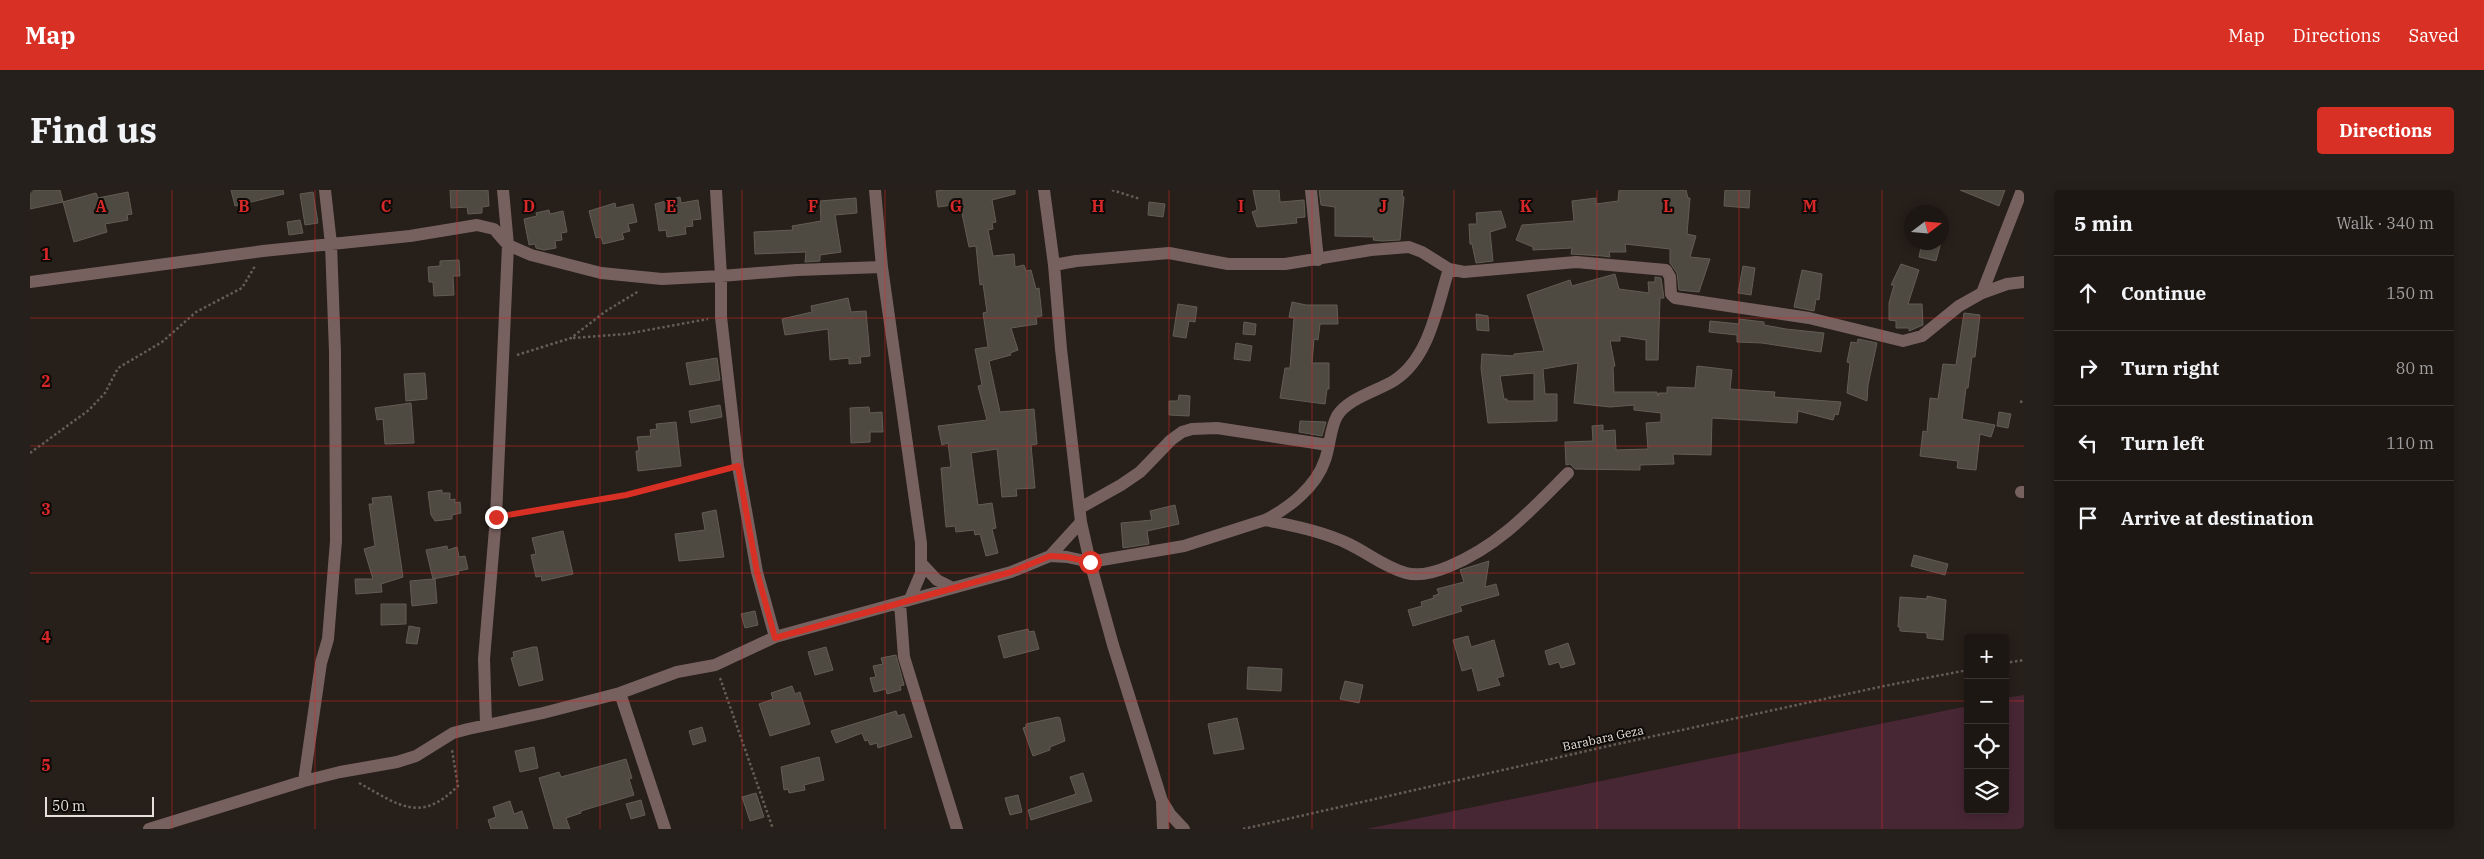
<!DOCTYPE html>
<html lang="en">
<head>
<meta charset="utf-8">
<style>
	:root { --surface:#1d1713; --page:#25201c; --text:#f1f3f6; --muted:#a09fa0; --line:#3b3633; --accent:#d93025 }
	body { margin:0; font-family:"IBM Plex Serif",serif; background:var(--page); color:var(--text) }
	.controls { position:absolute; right:15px; bottom:15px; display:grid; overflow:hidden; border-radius:5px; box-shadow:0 2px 12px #0003 }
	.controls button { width:45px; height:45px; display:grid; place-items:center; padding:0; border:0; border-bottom:1px solid var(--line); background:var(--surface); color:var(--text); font:25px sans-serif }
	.compass { position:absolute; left:1874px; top:15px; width:45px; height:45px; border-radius:50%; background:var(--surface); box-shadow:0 2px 12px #0003; rotate:74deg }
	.scale { position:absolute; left:15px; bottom:12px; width:109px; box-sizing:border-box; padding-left:5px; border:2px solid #e6e0dc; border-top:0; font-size:14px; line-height:18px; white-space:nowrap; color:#e6e0dc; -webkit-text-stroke:4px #0d0a07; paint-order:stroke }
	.stop { position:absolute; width:15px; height:15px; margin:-11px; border:4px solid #d93025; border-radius:50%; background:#fff }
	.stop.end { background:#d93025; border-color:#fff; box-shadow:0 1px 5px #0008 }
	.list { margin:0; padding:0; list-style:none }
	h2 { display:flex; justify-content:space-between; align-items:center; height:65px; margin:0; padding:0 20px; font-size:21px }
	h2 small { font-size:16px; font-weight:400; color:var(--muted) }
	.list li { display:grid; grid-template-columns:32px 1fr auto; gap:15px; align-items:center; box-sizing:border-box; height:75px; padding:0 20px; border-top:1px solid var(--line) }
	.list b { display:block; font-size:19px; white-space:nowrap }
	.list em { font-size:16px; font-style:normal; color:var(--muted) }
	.icon { flex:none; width:28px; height:28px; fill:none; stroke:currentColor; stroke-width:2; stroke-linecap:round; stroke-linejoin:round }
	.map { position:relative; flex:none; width:1994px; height:639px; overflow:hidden; border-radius:5px }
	header { display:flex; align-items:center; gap:30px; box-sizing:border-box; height:70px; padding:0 25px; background:var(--accent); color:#fff }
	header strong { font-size:24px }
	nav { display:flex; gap:28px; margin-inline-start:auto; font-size:18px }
	.intro { display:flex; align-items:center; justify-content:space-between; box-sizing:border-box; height:120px; padding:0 30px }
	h1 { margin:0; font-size:35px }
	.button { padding:12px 22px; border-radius:5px; background:var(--accent); color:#fff; font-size:18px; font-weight:700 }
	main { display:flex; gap:30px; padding:0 30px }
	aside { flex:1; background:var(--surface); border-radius:5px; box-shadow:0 2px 12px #0003 }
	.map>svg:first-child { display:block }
</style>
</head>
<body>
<header>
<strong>Map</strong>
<nav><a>Map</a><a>Directions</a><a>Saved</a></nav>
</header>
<div class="intro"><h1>Find us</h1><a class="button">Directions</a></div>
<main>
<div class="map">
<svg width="1994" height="639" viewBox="0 0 1994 639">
	<rect width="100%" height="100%" fill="#271f19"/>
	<!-- green -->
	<path fill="#482735" d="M1994 505V639H1336L1938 516V620H1975V508Z"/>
	<!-- building -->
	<path fill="#4e4a41" stroke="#625d54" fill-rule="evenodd" d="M0 0H30L33 12 0 19Z
		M201 0H253L254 4 205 16Z
		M420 0H458L459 16 452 17V23L438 24 437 17 421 18Z
		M915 0H985V4L962 10 966 32 962 33 963 39 958 40 963 66 984 64 985 77 994 75 996 81 1001 80 1006 99 1009 98 1012 126 1006 127 1007 134 981 138 988 160 980 163 981 165 959 171 970 222 1004 219 1007 254 1001 255 1005 298 986 299 987 306 972 307 967 259 941 263 948 315 962 313 966 338 962 339 968 363 956 366 950 344 945 345 944 340 926 342 925 336 916 337 911 278 921 277 918 253 912 255 908 236 957 230 948 196 952 195 945 159 958 157 953 123 957 122 953 94 950 95 946 56 939 57 930 14 908 17 906 1Z
		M1223 0H1249L1250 12 1274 10 1275 27 1266 28 1267 33 1227 37 1222 22 1227 20Z
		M1289 0H1373L1372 6 1374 7 1370 50 1352 51 1343 50 1344 47 1305 46V17L1291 15Z
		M1589 0H1656L1658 8H1660L1657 44 1666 46 1660 67 1680 69 1669 102 1649 100 1647 83 1640 73V59L1595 54 1596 62H1579L1580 67 1573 66 1541 64 1542 58 1503 60V57L1486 50 1492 35 1544 31 1542 11 1566 8V14L1588 11Z
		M1695 0H1720L1719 18 1694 16Z
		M1930 0H1975L1969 16Z
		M98 2 102 24 97 25 98 30 75 34 77 42 44 52 33 12 66 3 68 8Z
		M283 2 288 33 275 35 270 4Z
		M650 7 651 13 668 10 671 29 662 30 663 36 655 37 656 44 637 47 636 40 629 41 625 14Z
		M826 8 827 23 805 25 811 62 790 65V71L775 72 776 62 725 64 724 42 763 40 762 36 791 31 790 11Z
		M1119 12 1135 14 1133 27 1118 25Z
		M585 13 586 18 603 14 607 32 598 34 600 41 592 43 594 49 573 54 571 47 566 48 559 21Z
		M519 20 520 24 533 21 537 42 531 43 532 50 525 51 526 58 514 60 506 58 505 54 499 55 494 29 507 26 506 23Z
		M1471 21 1476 37 1460 42 1463 71 1446 73 1442 54H1440L1439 34H1447L1446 23Z
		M270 30 273 43 259 45 257 32Z
		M1892 52H1911L1906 71 1889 67Z
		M429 70 430 86H423L424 105 404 106 403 92H399L398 77 410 76V71Z
		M1871 74 1889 80 1878 114H1892L1893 135 1879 141V138H1866V131L1859 130V113L1864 95H1861Z
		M1713 76 1725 78 1721 105 1708 103Z
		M1772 80 1792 84 1789 110 1786 109 1784 121 1764 117Z
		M1585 84 1589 99 1619 103 1618 92H1625V87L1631 88 1634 108H1630L1628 170H1616V150L1590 146V151H1580L1585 176 1583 177 1584 202H1627L1628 206 1629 203H1637V197L1665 198 1667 176 1702 180 1700 199 1745 202 1744 207 1811 212 1808 225 1805 224 1803 230 1768 221 1767 233 1682 228 1681 265 1643 264 1644 274 1610 275V280L1545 279 1540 274 1536 275 1535 252 1563 251 1562 236 1573 235V241L1585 240 1586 260 1618 259 1616 233 1631 232V223L1604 220V215L1580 217 1544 213 1548 173 1513 179 1515 204H1527V231L1458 233 1451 178 1452 164 1484 166V164L1514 161 1497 105 1540 90 1542 96ZM1504 183V211H1477V209H1474L1470 186Z
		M818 108 821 122 836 121 840 166 830 167 831 173 819 174V168L800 170 798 139 755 145 752 129 782 122 781 116Z
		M1262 112 1276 115H1307L1308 134H1290L1288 150 1284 149 1282 173H1299V199H1297L1295 214 1250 208 1255 178H1260L1264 128 1259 127Z
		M1148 114 1167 117 1165 132 1159 131 1156 148 1143 146Z
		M1934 123 1950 125 1945 167H1942L1938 198H1936L1932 229 1965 235 1961 247 1950 244 1946 280 1927 278 1928 271 1890 266 1893 241 1897 242 1900 208 1908 209 1913 174 1926 175Z
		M1446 124 1458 126 1459 141 1447 140Z
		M1709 129 1734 132V135L1756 139 1794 143 1791 162 1732 153 1707 152V145L1679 142 1680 131 1709 134Z
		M1214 132 1226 134 1225 145 1213 144Z
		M1828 149 1847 153 1838 195 1837 211 1817 203 1820 173 1817 172 1821 152 1827 153Z
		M1206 153 1222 156 1220 171 1204 169Z
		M687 168 690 190 660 195 656 173Z
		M395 183 397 209 376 211 374 184Z
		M1149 205 1160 206 1159 226 1139 225V211H1148Z
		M381 213 384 253 355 254 353 229 347 230 345 218Z
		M690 215 692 227 661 233 659 221Z
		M839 217 840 223 852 222 853 242H840V252L821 253 820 218Z
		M1969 222 1981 224 1978 238 1967 236Z
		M1270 231 1296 232 1292 246 1269 242Z
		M646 232 651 276 608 281 606 261H609L607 247 621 246 620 240 627 239 626 234Z
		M412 300V303H420V310L425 309V313L430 312 431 323 422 325V329L405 331 401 325 398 302Z
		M361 306 373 387 351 394 352 402 326 404 325 389H343L334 359 345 356 339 314H343L342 308Z
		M1145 315 1149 334 1117 341 1119 354 1093 358 1091 333 1122 330 1120 321Z
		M686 320 694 367 649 371 645 344 675 340 672 323Z
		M533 341 543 384 512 391 511 386 506 387 501 365 506 364 502 348Z
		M417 356 418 360 427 357 429 367 435 366 438 379 428 381 429 384 403 389 396 360Z
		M1884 365 1918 374 1915 385 1881 376Z
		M1459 371 1455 397 1466 394 1469 405 1430 416 1432 421 1383 436 1378 420 1392 416 1391 412 1404 408 1403 406 1409 404 1407 399 1434 392 1430 380Z
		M403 389H405L407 413 382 416 380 391Z
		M1897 406 1916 410 1913 450 1897 448V443L1870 441V437H1868L1870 407 1897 409Z
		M351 414H376V434L351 435Z
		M725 421 728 435 715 438 711 424Z
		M379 436 390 438 387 454 376 453Z
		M998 439 999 442 1004 441 1009 459 974 468 968 446Z
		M1438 446 1441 457 1464 450 1474 486 1467 488 1470 495 1448 501 1442 478 1432 481 1423 450Z
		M1538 453 1545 474 1531 478 1529 472 1519 475 1515 461Z
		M503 457H507L513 490 489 496 481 468 484 467 483 462Z
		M796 457 803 480 785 485 778 462Z
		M866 465 874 495 870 496 871 500 857 504 856 499 844 502 840 488 846 487 843 476 853 474 851 468Z
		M1218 477 1252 479 1251 501 1217 499Z
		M1315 491 1333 495 1329 513 1310 509Z
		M762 496 765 504 770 502 780 534 740 546 729 514 743 509 741 503Z
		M866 521 868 526 874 524 882 547 848 558 847 553 840 555 838 550 835 551 832 543 806 553 801 541Z
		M1028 527 1030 528 1035 551 1020 557V560L1003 566 993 538 996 537V534Z
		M1207 528 1214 559 1184 564 1178 534Z
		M672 537 676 551 663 555 659 541Z
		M504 557 508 578 490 582 485 561Z
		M789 567 794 590 774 595 775 600 759 603 758 599 754 600 751 577Z
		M596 569 602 588 599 589 604 605 551 621V623L536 628 540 639H524L509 588 529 582 531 587Z
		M1053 583 1062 611 1001 630 998 620 1046 604 1040 587Z
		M726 603 734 627 720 631 712 607Z
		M988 605 992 622 980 625 975 608Z
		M611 610 615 625 601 629 596 614Z
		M480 611 484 624 492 621 498 639H461L458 630 466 627 463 617Z"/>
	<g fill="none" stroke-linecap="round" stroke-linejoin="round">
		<!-- path -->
		<path stroke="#645d58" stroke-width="2.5" stroke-dasharray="2.5 2.5" stroke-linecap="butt" d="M1082 0 1110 9
			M543 148 596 144 678 129
			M487 165 541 148 576 121 609 101
			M1990 212 1994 211
			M0 263 59 220 75 203 88 178 132 152 166 122 212 98 225 76
			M480 325 595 305 695 280
			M1975 473 1994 470
			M690 488 743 639
			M329 593C369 615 390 634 428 596L422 560
			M1213 639 1583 555 1854 496 1938 480"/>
		<!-- minor -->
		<path stroke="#77615f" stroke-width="12" d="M686 0 691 86V127L708 276 727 382 745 447
			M845 0 852 77 891 353V383L880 409
			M1014 0 1024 75 1031 159 1051 332 1060 372 1083 455 1132 611 1140 624 1154 639
			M1281 0 1288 70
			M1024 75 1046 71 1139 63 1198 74H1255L1341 60 1379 57 1392 62 1419 79 1434 82 1546 72 1636 80 1640 87 1641 104 1645 108 1779 128 1873 151 1892 146 1929 116 1952 103 1977 94 1994 92
			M0 92 233 61 380 46 447 35 464 39 478 55 501 65 571 83 632 89 691 86 767 80 852 77
			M1952 103 1992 0
			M1991 302H1994
			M1050 318 1091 295 1110 282 1141 250 1152 242 1162 239 1187 238 1298 255
			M1235 330C1263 336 1292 341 1319 354 1338 363 1354 377 1376 383 1390 387 1406 382 1420 376 1470 355 1500 321 1538 283
			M1020 366 1037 367 1060 372 1154 356 1235 330C1259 318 1286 297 1295 270 1300 256 1300 239 1307 226 1318 208 1348 201 1365 190 1400 167 1407 116 1419 79
			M892 374 907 390 921 397
			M870 413 874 467 927 639
			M590 503 635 639
			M456 534 454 469 466 327 478 55 473 0
			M274 591 291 473 298 449 306 351 305 162 301 54 295 0
			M1132 613 1133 639
			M119 639 274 591 310 582 367 572 386 566 423 543 438 539 513 523 590 503 647 482 685 475 745 447 981 382 1020 366 1051 332"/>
	</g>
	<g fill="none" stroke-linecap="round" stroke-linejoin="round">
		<!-- route -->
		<path stroke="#d93025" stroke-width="6" d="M466 327 596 305 708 276 727 382 745 448 981 382 1020 366 1037 367 1060 372"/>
	</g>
	<!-- grid -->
	<path fill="none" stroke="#d62828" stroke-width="1" stroke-opacity="0.55" d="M142 0V639M285 0V639M427 0V639M570 0V639M712 0V639M855 0V639M997 0V639M1139 0V639M1282 0V639M1424 0V639M1567 0V639M1709 0V639M1852 0V639M0 128H1994M0 256H1994M0 383H1994M0 511H1938M1975 511H1994"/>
	<g text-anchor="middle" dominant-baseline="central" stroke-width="4" stroke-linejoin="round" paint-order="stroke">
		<!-- street labels -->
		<g font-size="12" fill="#e6e0dc" stroke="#0d0a07">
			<text transform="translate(1573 548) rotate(-12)">Barabara Geza</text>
		</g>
	</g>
	<g font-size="16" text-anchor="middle" font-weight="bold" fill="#d62828" stroke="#0d0a07" stroke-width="4" stroke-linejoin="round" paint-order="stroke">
		<text x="71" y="22">A</text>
		<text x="214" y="22">B</text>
		<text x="356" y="22">C</text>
		<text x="499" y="22">D</text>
		<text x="641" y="22">E</text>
		<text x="783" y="22">F</text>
		<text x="926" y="22">G</text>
		<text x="1068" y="22">H</text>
		<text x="1211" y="22">I</text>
		<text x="1353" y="22">J</text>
		<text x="1496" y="22">K</text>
		<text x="1638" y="22">L</text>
		<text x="1780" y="22">M</text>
		<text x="16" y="70">1</text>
		<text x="16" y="197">2</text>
		<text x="16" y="325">3</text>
		<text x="16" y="453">4</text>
		<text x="16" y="581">5</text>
	</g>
</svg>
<div class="controls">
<button>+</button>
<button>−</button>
<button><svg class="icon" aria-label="locate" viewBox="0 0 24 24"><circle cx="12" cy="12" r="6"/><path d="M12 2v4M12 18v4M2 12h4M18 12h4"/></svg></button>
<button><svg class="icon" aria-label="layers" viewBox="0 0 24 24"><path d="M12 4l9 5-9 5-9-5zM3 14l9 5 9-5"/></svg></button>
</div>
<svg class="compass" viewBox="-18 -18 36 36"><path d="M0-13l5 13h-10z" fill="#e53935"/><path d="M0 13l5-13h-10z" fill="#a09fa0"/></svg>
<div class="scale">50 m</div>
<div class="stop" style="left:1060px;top:372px"></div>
<div class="stop end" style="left:466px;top:327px"></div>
</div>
<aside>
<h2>5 min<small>Walk · 340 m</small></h2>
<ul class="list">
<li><svg class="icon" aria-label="ahead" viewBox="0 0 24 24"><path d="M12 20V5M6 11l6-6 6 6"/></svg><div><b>Continue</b></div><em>150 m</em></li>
<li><svg class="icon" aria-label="right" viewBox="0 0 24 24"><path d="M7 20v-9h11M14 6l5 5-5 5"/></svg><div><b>Turn right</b></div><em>80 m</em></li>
<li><svg class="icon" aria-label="left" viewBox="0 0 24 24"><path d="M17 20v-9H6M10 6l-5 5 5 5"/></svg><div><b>Turn left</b></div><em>110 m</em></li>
<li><svg class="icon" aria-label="arrive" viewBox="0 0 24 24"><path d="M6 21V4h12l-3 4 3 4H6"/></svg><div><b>Arrive at destination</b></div></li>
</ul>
</aside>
</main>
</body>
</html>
